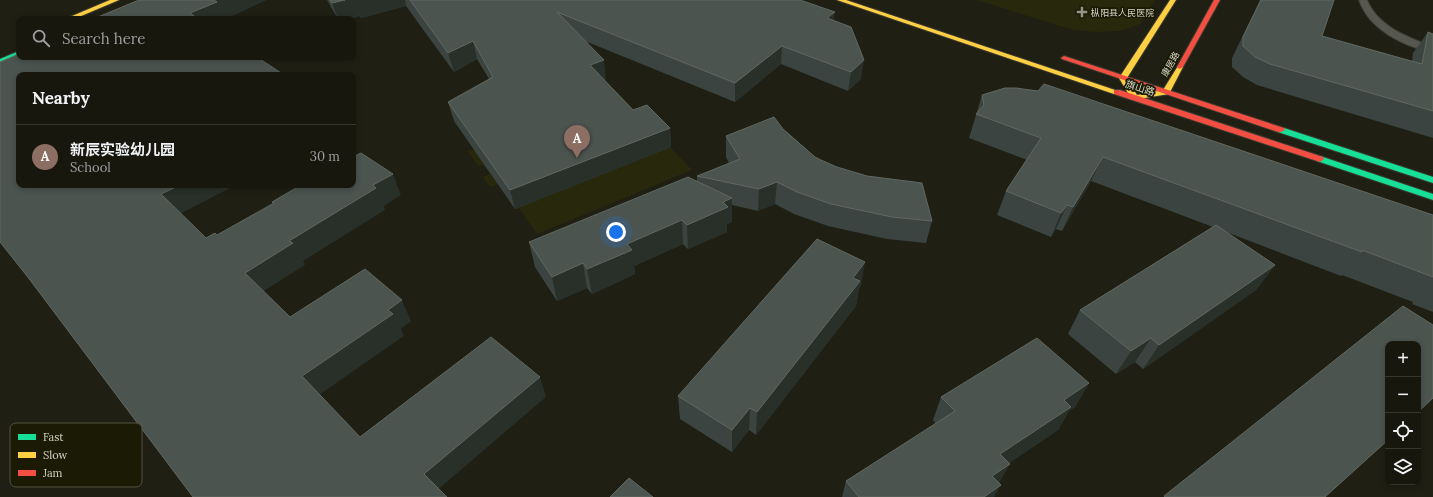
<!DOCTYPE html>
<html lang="en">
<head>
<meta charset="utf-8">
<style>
	:root { --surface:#17170e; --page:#24241c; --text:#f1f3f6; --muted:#9e9f9e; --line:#36362e; --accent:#959588 }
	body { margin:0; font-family:Lora,"Noto Sans SC",serif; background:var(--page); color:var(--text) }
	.controls { position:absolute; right:12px; bottom:12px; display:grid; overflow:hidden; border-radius:8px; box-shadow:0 2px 6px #0003 }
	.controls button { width:36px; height:36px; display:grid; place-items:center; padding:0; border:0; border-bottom:1px solid var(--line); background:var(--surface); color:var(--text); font:20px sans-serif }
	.you { position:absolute; left:616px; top:232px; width:14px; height:14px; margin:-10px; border:3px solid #fff; border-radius:50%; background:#1a73e8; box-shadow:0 0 0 6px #1a73e833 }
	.badge { display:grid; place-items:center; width:26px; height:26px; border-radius:50%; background:var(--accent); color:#fff; font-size:13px; font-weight:700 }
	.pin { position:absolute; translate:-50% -33px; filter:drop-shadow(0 1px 2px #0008) }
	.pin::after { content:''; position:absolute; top:21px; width:14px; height:12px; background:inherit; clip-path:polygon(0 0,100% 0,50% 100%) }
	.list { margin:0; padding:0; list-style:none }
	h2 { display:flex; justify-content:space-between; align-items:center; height:52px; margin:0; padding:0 16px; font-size:17px }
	h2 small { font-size:13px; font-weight:400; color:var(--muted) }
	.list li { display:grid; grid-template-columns:26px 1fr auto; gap:12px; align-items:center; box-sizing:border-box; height:64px; padding:0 16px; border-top:1px solid var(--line) }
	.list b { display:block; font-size:15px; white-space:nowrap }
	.list p { margin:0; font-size:13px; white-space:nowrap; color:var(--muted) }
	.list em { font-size:13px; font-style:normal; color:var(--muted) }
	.icon { flex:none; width:22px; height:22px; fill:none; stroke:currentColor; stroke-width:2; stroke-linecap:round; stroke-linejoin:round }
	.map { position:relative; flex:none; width:1433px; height:497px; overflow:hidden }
	.search { position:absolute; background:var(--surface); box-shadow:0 2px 6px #0003; left:16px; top:16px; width:340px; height:44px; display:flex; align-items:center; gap:10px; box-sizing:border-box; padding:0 14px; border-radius:8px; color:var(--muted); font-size:15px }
	.panel { position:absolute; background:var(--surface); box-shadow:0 2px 6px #0003; left:16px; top:72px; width:340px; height:116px; border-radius:8px }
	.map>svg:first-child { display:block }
</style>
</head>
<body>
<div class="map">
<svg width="1433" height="497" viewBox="0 0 1433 497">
	<rect width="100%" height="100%" fill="#1f1f13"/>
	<!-- built -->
	<path fill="#28290c" d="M977 0H1155L1140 24 1120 31 1095 32 1073 30Z
		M620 95 692 170 537 234 519 208 515 209 498 184 490 187 483 177 490 174 483 165 478 166 468 151 475 149 474 147Z"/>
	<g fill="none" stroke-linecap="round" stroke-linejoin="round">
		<!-- lane casing -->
		<g stroke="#3b3b31" stroke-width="2">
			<path id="lane" d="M1359 0H1367C1378 27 1408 37 1433 47V53C1404 46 1369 30 1359 0Z"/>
		</g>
		<!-- fast casing -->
		<g stroke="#3b3b31" stroke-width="2">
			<path id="fast" d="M19 51V55L0 63V59Z
				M1278 128H1284L1433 177V183L1278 132Z
				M1320 156 1433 194V200L1317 161 1316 159Z"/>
		</g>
		<!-- slow casing -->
		<g stroke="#3b3b31" stroke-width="2">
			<path id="slow" d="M110 0H119L74 19H65Z
				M837 0H846L1121 92 1117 94H1114Z
				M1170 0H1176L1127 78 1137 95 1163 90 1178 66 1180 65 1183 67 1169 94 1132 100 1119 78Z"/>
		</g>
		<!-- jam casing -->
		<g stroke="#3b3b31" stroke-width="2">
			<path id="jam" d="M1214 0H1220L1183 67 1180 69 1178 68 1177 67Z
				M1064 56 1284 128 1285 130 1281 132H1278L1062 59 1061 58Z
				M1114 90H1120L1323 157 1324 159 1320 162 1317 161 1114 94Z"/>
		</g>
		<!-- lane -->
		<use href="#lane" fill="#56574f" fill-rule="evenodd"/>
		<!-- fast -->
		<use href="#fast" fill="#16e098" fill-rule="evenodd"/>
		<!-- slow -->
		<use href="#slow" fill="#ffcf43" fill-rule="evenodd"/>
		<!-- jam -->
		<use href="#jam" fill="#f24e42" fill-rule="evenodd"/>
	</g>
	<!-- wall -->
	<path fill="#3b4441" d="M327 0H800L833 21 861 79 848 91 781 64 735 102 585 41 606 79 604 80 633 110 670 128 671 147 515 209 454 121 448 102 489 79 477 59 454 72 406 6 361 18 360 16 349 19H338Z
		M1260 0H1334L1322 36 1412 61 1413 53 1428 32 1433 34V138L1257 85 1243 77 1232 67V58Z
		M982 95 1433 215V312L1412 304 1413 302 1342 275 1341 276 1226 232 1275 265 1256 290 1143 369 1135 362 1116 374 1068 334 1080 310 1213 227 1091 181 1062 231 1056 229 1051 237 997 215 1006 191 1027 160 969 138Z
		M783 129 815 157 932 221 926 243 887 239 828 226 794 214 775 204 758 211 732 205V222L727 224V232L688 249 683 244 634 266 635 274 592 294 587 288 557 301 535 267 529 242 697 181V176L729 163 726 157V136Z
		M861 286 859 288 856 306 756 435 749 430 732 452 680 419 678 396Z
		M1089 383 1075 407 1069 411 1058 430 1009 463 999 483 994 497H842L846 481 936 424 933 420 941 397Z"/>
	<!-- shaded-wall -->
	<path fill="#292f29" d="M213 0H267L226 19H193L190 13Z
		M345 0H354L360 16 349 19H338L332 3Z
		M354 0H405L406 6 361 18Z
		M835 12 832 30 827 18Z
		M473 41 477 59 454 72 448 53Z
		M782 46 781 64 735 102V83Z
		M604 60 606 79 592 84 590 65Z
		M864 60 861 79 848 91 851 72Z
		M670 128 671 147 515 209 510 190Z
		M1103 157 1091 181 1062 231 1073 207Z
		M393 174 401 195 384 206 385 210 303 261 305 265 259 294 245 273 289 241 373 185Z
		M777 182 775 204 758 211 759 189Z
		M180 185H236L176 216 161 194Z
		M732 198V222L727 224V232L688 249 687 225 723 202Z
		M1067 205 1056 229 1051 237 1061 213Z
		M682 220 683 244 634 266 635 274 592 294 587 269 627 244Z
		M865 262 861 286 859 288 856 306 756 435 757 412 853 278Z
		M583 263 587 288 557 301 552 277Z
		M1275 265 1256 290 1143 369 1159 345Z
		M402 300 411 321 401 329 404 336 316 397 302 376 388 310Z
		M1151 338 1135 362 1116 374 1131 351Z
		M540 377 546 397 434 493 424 474Z
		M1089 383 1075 407 1069 411 1058 430 989 476 1000 454 1064 400Z
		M750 408 749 430 732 452V430Z
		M1010 464 998 485 992 476Z
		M1001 485 994 497H984Z"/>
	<!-- building -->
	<path fill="#4c544f" stroke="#616862" d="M139 0H214L217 2 190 13 198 19H93Z
		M330 0H345L332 3Z
		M410 0H800L835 12 827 18 851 27 864 60 851 72 782 46 735 83 557 12 604 60 590 65 633 110 647 105 670 128 510 190 448 102 493 77 473 41 448 53Z
		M1261 0H1334L1322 36 1422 64 1428 32 1433 34V111L1270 64 1255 57 1243 46V37Z
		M19 54V57H257L284 75H19V185H180L161 194 206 238 215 233 217 235 274 203 272 202 296 188 293 186 295 185H353V157L361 153 393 174 373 185 376 188 289 241 293 243 245 273 290 317 365 269 402 300 388 310 393 314 302 376 360 437 491 337 540 377 424 474 447 497H193L27 276 0 242V62Z
		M1044 84 1433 215V277L1362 250V252L1103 157 1073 207 1067 205 1061 213 1006 191 1041 138 976 114 984 105 982 95 1005 88H1016L1038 91Z
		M774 117 783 129 815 157 821 160 837 167 867 176 922 183 932 221 892 217 831 204 797 192 777 182 759 189 697 176 740 159 726 136Z
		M688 177 732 198 723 202 728 207 687 225 682 220 627 244 632 250 587 269 583 263 552 277 529 242Z
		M1216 225 1275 265 1159 345 1151 338 1131 351 1080 310Z
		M817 239 865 262 853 278 860 281 757 412 750 408 732 430 678 396Z
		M1403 306 1433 325V398L1418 412V344H1388V440L1325 497H1165L1164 496Z
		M1037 338 1089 383 1064 400 1071 407 1000 454 1010 464 992 476 1001 485 984 497H859L846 481 955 411 941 397Z
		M629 478 653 497H610Z"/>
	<!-- markers -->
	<path fill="#959588" stroke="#1b1b05" stroke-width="1.5" d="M1080 6h4v4h4v4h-4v4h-4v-4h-4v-4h4z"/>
	<g text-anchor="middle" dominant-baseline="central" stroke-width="3.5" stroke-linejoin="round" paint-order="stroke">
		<!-- far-poi labels -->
		<g font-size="9" fill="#d4d5c7" stroke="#1b1b05" text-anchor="start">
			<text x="1091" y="12">枞阳县人民医院</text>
		</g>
		<!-- far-street labels -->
		<g font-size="9" fill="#d4d5c7" stroke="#1b1b05">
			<text transform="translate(1170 64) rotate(-61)">康居路</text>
		</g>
		<!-- street labels -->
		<g font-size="10" fill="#d4d5c7" stroke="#1b1b05">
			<text transform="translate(1140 88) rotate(18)">旗山路</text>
		</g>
	</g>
	<!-- legend -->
	<rect x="10" y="423" width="132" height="64" rx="6" fill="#1b1b05" stroke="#52533f" stroke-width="1"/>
	<rect x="18" y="434" width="18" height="6" fill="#16e098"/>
	<rect x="18" y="452" width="18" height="6" fill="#ffcf43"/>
	<rect x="18" y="470" width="18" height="6" fill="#f24e42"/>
	<g font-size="11" fill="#d4d5c7">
		<text x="43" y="441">Fast</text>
		<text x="43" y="459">Slow</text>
		<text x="43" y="477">Jam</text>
	</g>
</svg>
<div class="controls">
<button>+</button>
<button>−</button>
<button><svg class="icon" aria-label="locate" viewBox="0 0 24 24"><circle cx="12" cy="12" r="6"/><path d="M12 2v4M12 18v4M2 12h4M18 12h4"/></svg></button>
<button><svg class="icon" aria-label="layers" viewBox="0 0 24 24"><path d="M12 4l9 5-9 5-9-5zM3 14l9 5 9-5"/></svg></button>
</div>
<div class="you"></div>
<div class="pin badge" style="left:577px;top:158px;background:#8d6e63">A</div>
<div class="search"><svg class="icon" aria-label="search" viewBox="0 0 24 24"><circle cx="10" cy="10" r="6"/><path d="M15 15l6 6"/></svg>Search here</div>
<section class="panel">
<h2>Nearby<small></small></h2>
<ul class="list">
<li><span class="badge" style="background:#8d6e63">A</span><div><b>新辰实验幼儿园</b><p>School</p></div><em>30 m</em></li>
</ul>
</section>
</div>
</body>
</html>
